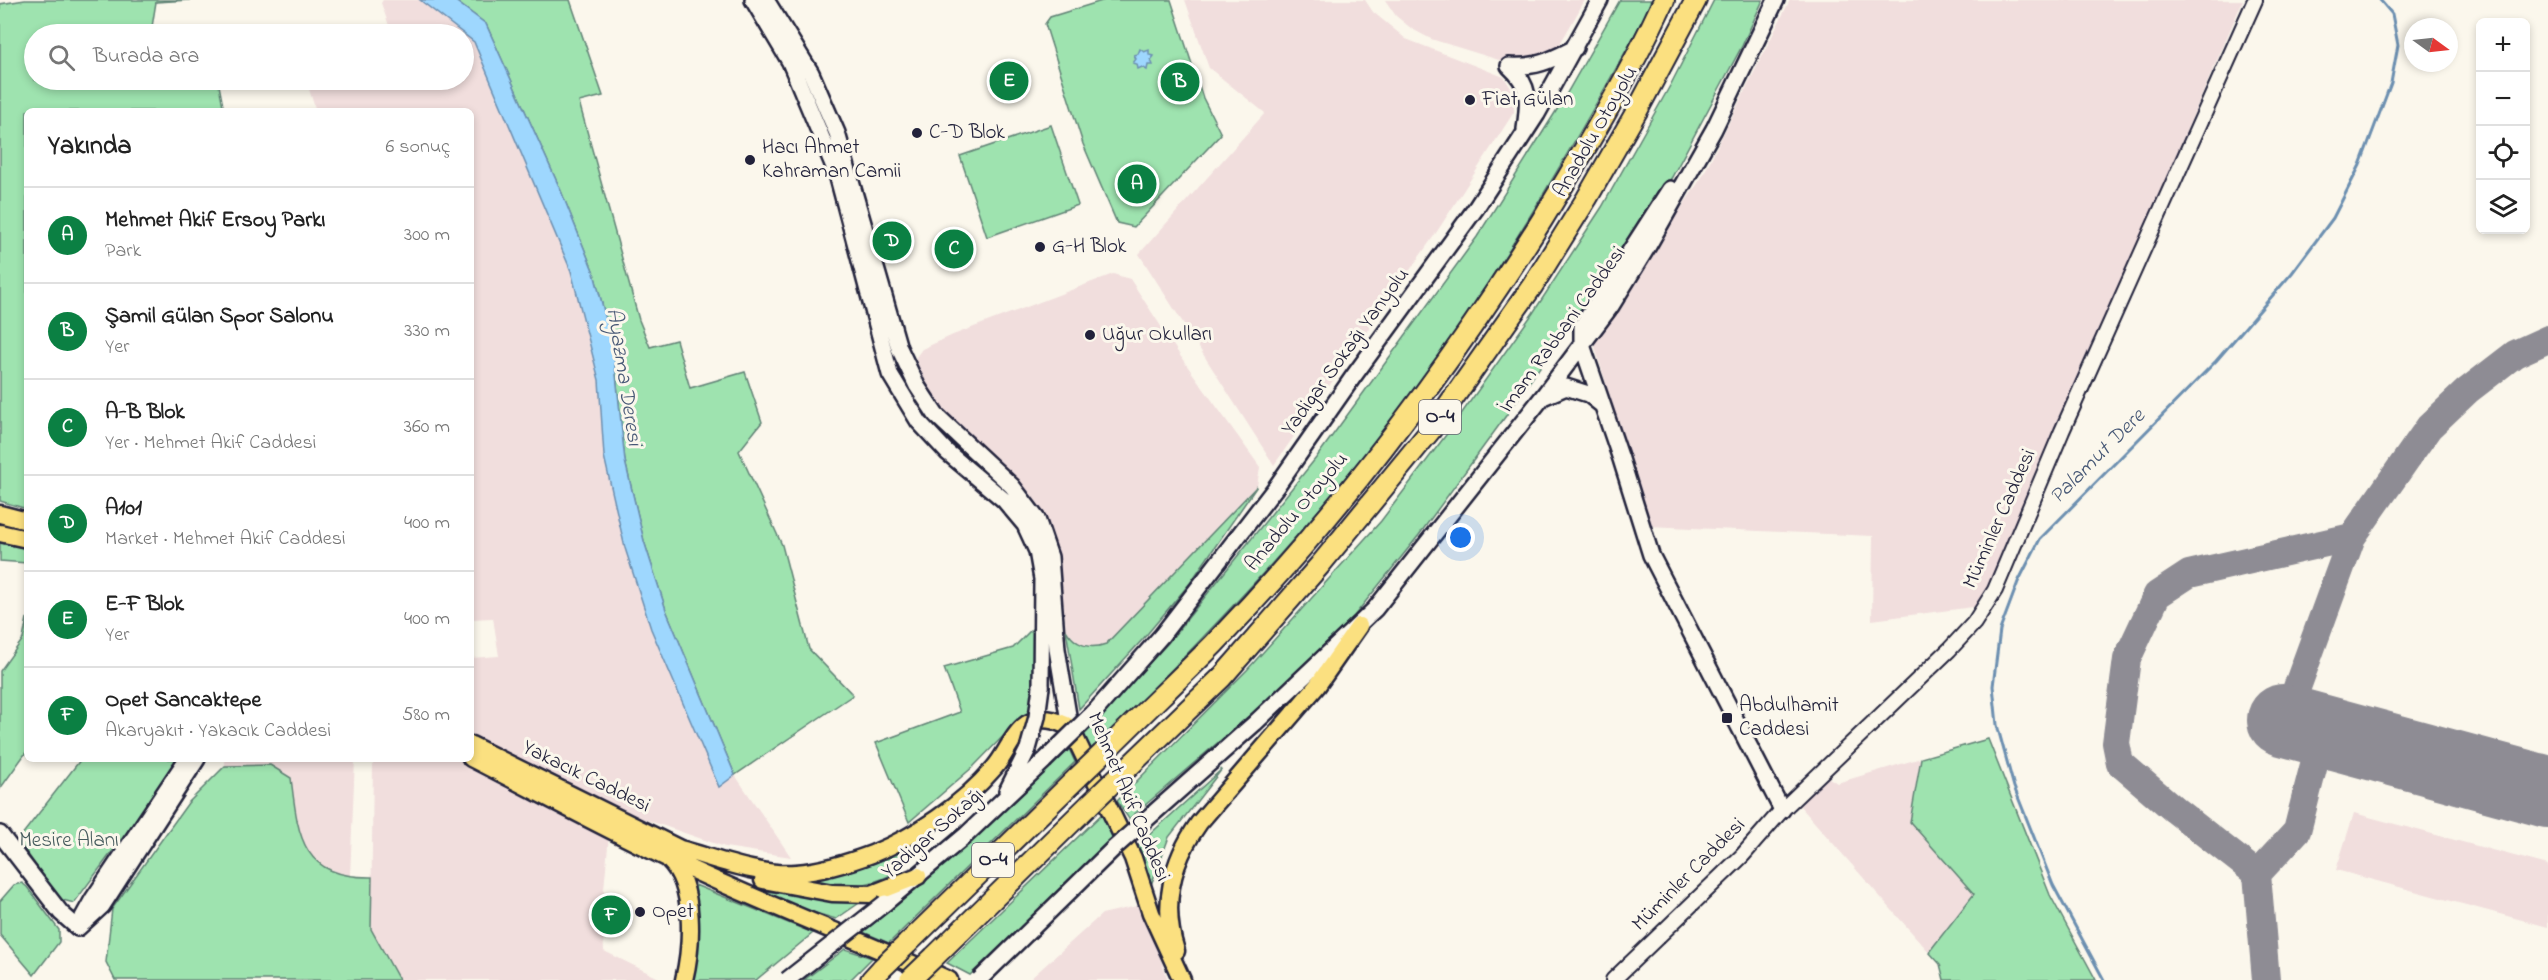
<!DOCTYPE html>
<html lang="tr">
<head>
<meta charset="utf-8">
<style>
	:root { --surface:#fff; --page:#f2f2f2; --text:#222; --muted:#767676; --line:#e0e0e0; --accent:#0b8043 }
	body { margin:0; font-family:"Indie Flower",sans-serif; background:var(--page); color:var(--text) }
	.controls { position:absolute; right:18px; top:18px; display:grid; overflow:hidden; border-radius:9px; box-shadow:0 3px 9px #0003 }
	.controls button { width:54px; height:54px; display:grid; place-items:center; padding:0; border:0; border-bottom:2px solid var(--line); background:var(--surface); color:var(--text); font:30px sans-serif }
	.compass { position:absolute; left:2404px; top:18px; width:54px; height:54px; border-radius:50%; background:var(--surface); box-shadow:0 3px 9px #0003; rotate:105deg }
	.you { position:absolute; left:1461px; top:538px; width:21px; height:21px; margin:-15px; border:4px solid #fff; border-radius:50%; background:#1a73e8; box-shadow:0 0 0 9px #1a73e833 }
	.badge { display:grid; place-items:center; width:39px; height:39px; border-radius:50%; background:var(--accent); color:#fff; font-size:20px; font-weight:700 }
	.pin { position:absolute; translate:-50% -50%; border:3px solid #fff; box-shadow:0 2px 6px #0006 }
	.list { margin:0; padding:0; list-style:none }
	h2 { display:flex; justify-content:space-between; align-items:center; height:78px; margin:0; padding:0 24px; font-size:26px }
	h2 small { font-size:20px; font-weight:400; color:var(--muted) }
	.list li { display:grid; grid-template-columns:39px 1fr auto; gap:18px; align-items:center; box-sizing:border-box; height:96px; padding:0 24px; border-top:2px solid var(--line) }
	.list b { display:block; font-size:22px; white-space:nowrap }
	.list p { margin:0; font-size:20px; white-space:nowrap; color:var(--muted) }
	.list em { font-size:20px; font-style:normal; color:var(--muted) }
	.icon { flex:none; width:33px; height:33px; fill:none; stroke:currentColor; stroke-width:2; stroke-linecap:round; stroke-linejoin:round }
	.map { position:relative; flex:none; width:2548px; height:980px; overflow:hidden }
	.search { position:absolute; background:var(--surface); box-shadow:0 3px 9px #0003; left:24px; top:24px; width:450px; height:66px; display:flex; align-items:center; gap:15px; box-sizing:border-box; padding:0 21px; border-radius:33px; color:var(--muted); font-size:22px }
	.panel { position:absolute; background:var(--surface); box-shadow:0 3px 9px #0003; left:24px; top:108px; width:450px; height:654px; border-radius:9px }
	.map>svg:first-child { display:block }
</style>
</head>
<body>
<div class="map">
<svg width="2548" height="980" viewBox="0 0 2548 980">
	<rect width="100%" height="100%" fill="#fbf7ec"/>
	<filter id="ink" filterUnits="userSpaceOnUse"><feTurbulence type="fractalNoise" baseFrequency=".0167" numOctaves="2"/><feDisplacementMap in="SourceGraphic" scale="12" xChannelSelector="R" yChannelSelector="G"/><feConvolveMatrix kernelMatrix="1 2 1 2 8 2 1 2 1" color-interpolation-filters="sRGB"/></filter>
	<g filter="url(#ink)">
		<!-- built -->
		<path fill="#f1dedd" d="M383 0H420L474 42 571 271 599 380 604 456 625 548 651 629 719 786 735 775 791 857 725 847 612 808 471 734V658L499 656 493 618 471 619V111H316L306 80H464V34H392L381 3Z
			M1185 0H1365L1373 12 1406 39 1504 77 1514 93V112L1438 230 1274 465 1139 254 1265 113 1209 68Z
			M1385 0H1585L1556 51 1524 63 1499 60 1431 39 1412 29 1396 16Z
			M1790 0H2243L1981 606 1872 620 1873 536 1648 526 1593 340 1702 177Z
			M1113 274 1130 279 1183 360 1260 467 1257 486 1113 637 1106 644 1095 648 1078 643 1066 630 1058 557 1045 515 1030 493 939 406 920 375 916 364V357L922 349 953 335Z
			M1921 758 1910 822 1974 894 1929 952 1800 806 1826 776 1837 783Z
			M225 759H355L350 877 317 864 300 837 295 816 269 765 225 766Z
			M373 759H459L609 835 602 911 604 951 663 980H399L371 929Z
			M2354 813 2548 865V927L2336 870Z
			M1141 905 1168 980H1029L1102 914Z"/>
		<!-- green -->
		<path fill="#9ee3af" stroke="#608275" stroke-width="1.5" d="M25 0H190L156 2 152 27 175 34H34V80H218L224 111H27V509L0 501V4Z
			M454 0H570L603 96 579 102 639 320 650 347 676 340 690 388 745 372 762 422 739 451 782 545 809 649 853 695 735 775 666 610 644 541 625 461 613 346 594 273 561 191 486 24Z
			M1105 0H1171L1203 98 1221 134 1134 227 1117 223 1083 144 1045 24 1050 17Z
			M1620 0H1651L1643 20C1571 150 1496 280 1406 401 1313 527 1201 641 1091 752L1083 734 1168 643 1316 458 1477 237 1563 100Z
			M1714 0H1763L1742 46 1672 177 1508 413 1419 535 1354 616 1273 695 1129 819 1117 801 1247 670 1381 521 1452 427 1533 313 1602 207 1671 84Z
			M1051 125 1078 205 987 237 960 156Z
			M1257 486 1190 583 1143 639 1079 709 1066 630C1075 645 1089 650 1106 644Z
			M0 539 27 546V563L0 561Z
			M27 618V751L0 789V671L23 639Z
			M1037 624 1033 696 1028 717 1013 726 974 766 909 822 876 743 960 712 944 668 1013 648Z
			M1988 739 2050 895 2096 980H1944L1940 964 1929 952 1974 894 1910 822 1921 758Z
			M1069 749 1075 762 889 943 863 932C935 876 1003 813 1069 749Z
			M81 759H181L74 903 59 899 18 840Z
			M270 765 291 778C298 836 301 878 372 877L371 929 399 980H115L106 962 112 909 188 803 225 766Z
			M1222 769 1169 837 1151 885 1138 845Z
			M1104 812 1117 837 970 975 947 963Z
			M929 840C915 853 899 873 882 879 850 892 811 885 778 883 834 876 878 866 929 840Z
			M22 883 27 887 59 930V942L34 975 0 935V901L14 885Z
			M695 885 813 933 756 980H693C700 949 698 916 695 885Z
			M754 890 837 899 868 897 836 919 778 902Z
			M845 949 872 958 850 980H804Z"/>
		<!-- water -->
		<path fill="#9ed7fe" stroke="#6c8fb0" stroke-width="1.5" d="M420 0H454L486 24 561 191 594 273 613 346 625 461 644 541 666 610 735 775 719 787 651 629 625 548 604 456 599 380 571 271 474 42Z
			M1140 49 1144 52 1149 50V55L1154 56 1151 60 1153 65H1148L1147 70 1142 67 1138 69 1137 64 1133 63 1136 59 1134 55 1138 54Z"/>
		<g fill="none" stroke-linecap="round" stroke-linejoin="round">
			<!-- stream -->
			<path stroke="#6c8fb0" stroke-width="3" d="M2104 980 2053 885 2014 787 1997 725 1993 686 2000 630 2018 582 2040 539 2216 361 2292 273 2333 218 2360 165 2391 83 2398 45 2392 14 2380 0"/>
			<!-- taxiway -->
			<path stroke="#8e8c94" stroke-width="28" d="M2352 537 2429 427 2467 391 2515 354 2548 339
				M2257 874 2297 831 2318 749
				M2266 980 2257 874 2175 810 2120 763 2116 743 2127 659 2157 595 2189 574 2352 537 2288 712"/>
			<!-- runway -->
			<path stroke="#8e8c94" stroke-width="72" d="M2283 720 2548 792"/>
			<!-- tertiary casing -->
			<g stroke="#22223b" stroke-width="18">
				<path id="tertiary" d="M1613 980 1742 856 1782 810 1949 650 1974 623 1995 590 2062 431 2255 0"/>
			</g>
			<!-- secondary casing -->
			<g stroke="#22223b" stroke-width="20">
				<path id="secondary" d="M753 0 790 62 837 174 890 374 919 422 947 452 1004 500 1025 525 1037 551 1042 579 1041 687
					M766 0 811 73 837 133 899 348 917 386 936 415 1012 486 1037 519 1050 557 1057 649 1070 727
					M1509 66C1531 86 1529 101 1525 129
					M1509 66C1537 68 1551 60 1575 48
					M1670 189 1582 326V345L1621 459 1651 555 1782 810
					M1545 396 1566 387 1588 394 1603 406
					M1097 709 1162 635 1276 487 1353 377 1476 208 1537 114 1600 0
					M1255 723 1375 609 1541 399 1611 306 1648 246 1714 129 1776 0
					M1007 791 1028 749
					M0 834 61 913 78 928
					M885 903 966 835 1044 761
					M83 917 93 899 187 759
					M78 928 102 906 197 759"/>
			</g>
			<!-- primary casing -->
			<g stroke="#22223b" stroke-width="21">
				<path id="primary" d="M0 514 27 521
					M0 533 27 539
					M471 745 690 854
					M471 758C534 790 597 824 661 855 755 901 853 937 949 980
					M680 849C717 859 758 876 796 873 821 871 848 863 872 854 917 836 962 805 994 768 1006 755 1012 734 1027 724 1041 715 1056 720 1070 727L1133 858 1151 913 1182 980
					M669 860C696 886 692 946 684 980
					M763 880 832 893 872 894 918 876
					M1176 951C1161 905 1172 861 1199 823L1317 686 1359 626"/>
			</g>
			<!-- motorway casing -->
			<g stroke="#22223b" stroke-width="24">
				<path id="motorway" d="M1102 754C1139 717 1177 681 1214 644 1338 515 1447 371 1542 220 1586 148 1629 76 1664 0
					M1114 781 1222 677 1320 565 1430 431 1533 285 1587 198 1638 109 1696 0
					M907 944 1078 777
					M934 957 1089 805
					M871 980 882 968"/>
			</g>
			<!-- tertiary -->
			<use href="#tertiary" stroke="#fbf7ec" stroke-width="14"/>
			<!-- secondary -->
			<use href="#secondary" stroke="#fbf7ec" stroke-width="15"/>
			<!-- primary -->
			<use href="#primary" stroke="#fbe080" stroke-width="16"/>
			<!-- motorway -->
			<use href="#motorway" stroke="#fbe080" stroke-width="20"/>
			<!-- secondary-bridge casing -->
			<g stroke="#22223b" stroke-width="20" stroke-linecap="butt">
				<path id="secondary-bridge" d="M1028 749 1037 717 1041 687
					M1044 761 1097 709
					M787 980 885 903
					M979 980 1113 849 1255 723"/>
			</g>
			<!-- motorway-bridge casing -->
			<g stroke="#22223b" stroke-width="24" stroke-linecap="butt">
				<path id="motorway-bridge" d="M1078 777 1102 754
					M1089 805 1114 781
					M882 968 907 944
					M910 980 934 957"/>
			</g>
			<!-- secondary-bridge -->
			<use href="#secondary-bridge" stroke="#fbf7ec" stroke-width="15"/>
			<!-- motorway-bridge -->
			<use href="#motorway-bridge" stroke="#fbe080" stroke-width="20"/>
		</g>
	</g>
	<!-- markers -->
	<g fill="#22223b" stroke="#fbf7ec" stroke-width="2">
		<circle cx="1470" cy="100" r="6"/>
		<circle cx="917" cy="133" r="6"/>
		<circle cx="750" cy="160" r="6"/>
		<circle cx="1040" cy="247" r="6"/>
		<circle cx="1090" cy="335" r="6"/>
		<rect x="1721" y="712" width="12" height="12" rx="3"/>
		<circle cx="640" cy="912" r="6"/>
	</g>
	<g text-anchor="middle" dominant-baseline="central" stroke-width="6" stroke-linejoin="round" paint-order="stroke">
		<!-- shield labels -->
		<g fill="#fbf7ec" stroke="#636270" stroke-width="1.5">
			<rect x="1419" y="400" width="42" height="34" rx="4.5"/>
			<rect x="972" y="843" width="42" height="34" rx="4.5"/>
		</g>
		<g font-size="20" font-weight="bold" fill="#22223b">
			<text x="1440" y="417">O-4</text>
			<text x="993" y="860">O-4</text>
		</g>
		<!-- poi labels -->
		<g font-size="21" fill="#22223b" stroke="#fbf7ec" text-anchor="start">
			<text x="1482" y="100">Fiat Gülan</text>
			<text x="929" y="133">C-D Blok</text>
			<text x="762" y="148">Hacı Ahmet<tspan x="762" dy="24">Kahraman Camii</tspan></text>
			<text x="1052" y="247">G-H Blok</text>
			<text x="1102" y="335">Uğur Okulları</text>
			<text x="1739" y="706">Abdulhamit<tspan x="1739" dy="24">Caddesi</tspan></text>
			<text x="652" y="912">Opet</text>
		</g>
		<!-- street labels -->
		<g font-size="21" fill="#22223b" stroke="#fbf7ec">
			<text transform="translate(1596 132) rotate(-60)">Anadolu Otoyolu</text>
			<text transform="translate(1563 330) rotate(-54)">İmam Rabbani Caddesi</text>
			<text transform="translate(1346 352) rotate(-54)">Yadigar Sokağı Yanyolu</text>
			<text transform="translate(1297 512) rotate(-50)">Anadolu Otoyolu</text>
			<text transform="translate(2000 519) rotate(-66)">Müminler Caddesi</text>
			<text transform="translate(586 777) rotate(26)">Yakacık Caddesi</text>
			<text transform="translate(1128 797) rotate(67)">Mehmet Akif Caddesi</text>
			<text transform="translate(933 834) rotate(-41)">Yadigar Sokağı</text>
			<text transform="translate(1689 875) rotate(-45)">Müminler Caddesi</text>
		</g>
		<!-- park labels -->
		<g font-size="21" fill="#475c5e" stroke="#fbf7ec">
			<text x="69" y="841">Mesire Alanı</text>
		</g>
		<!-- water labels -->
		<g font-size="22" font-style="italic" fill="#475876" stroke="#fbf7ec">
			<text transform="translate(623 377) rotate(81)">Ayazma Deresi</text>
			<text transform="translate(2098 457) rotate(-45)">Palamut Dere</text>
		</g>
	</g>
</svg>
<div class="controls">
<button>+</button>
<button>−</button>
<button><svg class="icon" aria-label="locate" viewBox="0 0 24 24"><circle cx="12" cy="12" r="6"/><path d="M12 2v4M12 18v4M2 12h4M18 12h4"/></svg></button>
<button><svg class="icon" aria-label="layers" viewBox="0 0 24 24"><path d="M12 4l9 5-9 5-9-5zM3 14l9 5 9-5"/></svg></button>
</div>
<svg class="compass" viewBox="-18 -18 36 36"><path d="M0-13l5 13h-10z" fill="#e53935"/><path d="M0 13l5-13h-10z" fill="#767676"/></svg>
<div class="you"></div>
<div class="pin badge" style="left:1137px;top:184px">A</div>
<div class="pin badge" style="left:1180px;top:82px">B</div>
<div class="pin badge" style="left:954px;top:249px">C</div>
<div class="pin badge" style="left:892px;top:241px">D</div>
<div class="pin badge" style="left:1009px;top:81px">E</div>
<div class="pin badge" style="left:611px;top:915px">F</div>
<div class="search"><svg class="icon" aria-label="search" viewBox="0 0 24 24"><circle cx="10" cy="10" r="6"/><path d="M15 15l6 6"/></svg>Burada ara</div>
<section class="panel">
<h2>Yakında<small>6 sonuç</small></h2>
<ul class="list">
<li><span class="badge">A</span><div><b>Mehmet Akif Ersoy Parkı</b><p>Park</p></div><em>300 m</em></li>
<li><span class="badge">B</span><div><b>Şamil Gülan Spor Salonu</b><p>Yer</p></div><em>330 m</em></li>
<li><span class="badge">C</span><div><b>A-B Blok</b><p>Yer · Mehmet Akif Caddesi</p></div><em>360 m</em></li>
<li><span class="badge">D</span><div><b>A101</b><p>Market · Mehmet Akif Caddesi</p></div><em>400 m</em></li>
<li><span class="badge">E</span><div><b>E-F Blok</b><p>Yer</p></div><em>400 m</em></li>
<li><span class="badge">F</span><div><b>Opet Sancaktepe</b><p>Akaryakıt · Yakacık Caddesi</p></div><em>580 m</em></li>
</ul>
</section>
</div>
</body>
</html>
